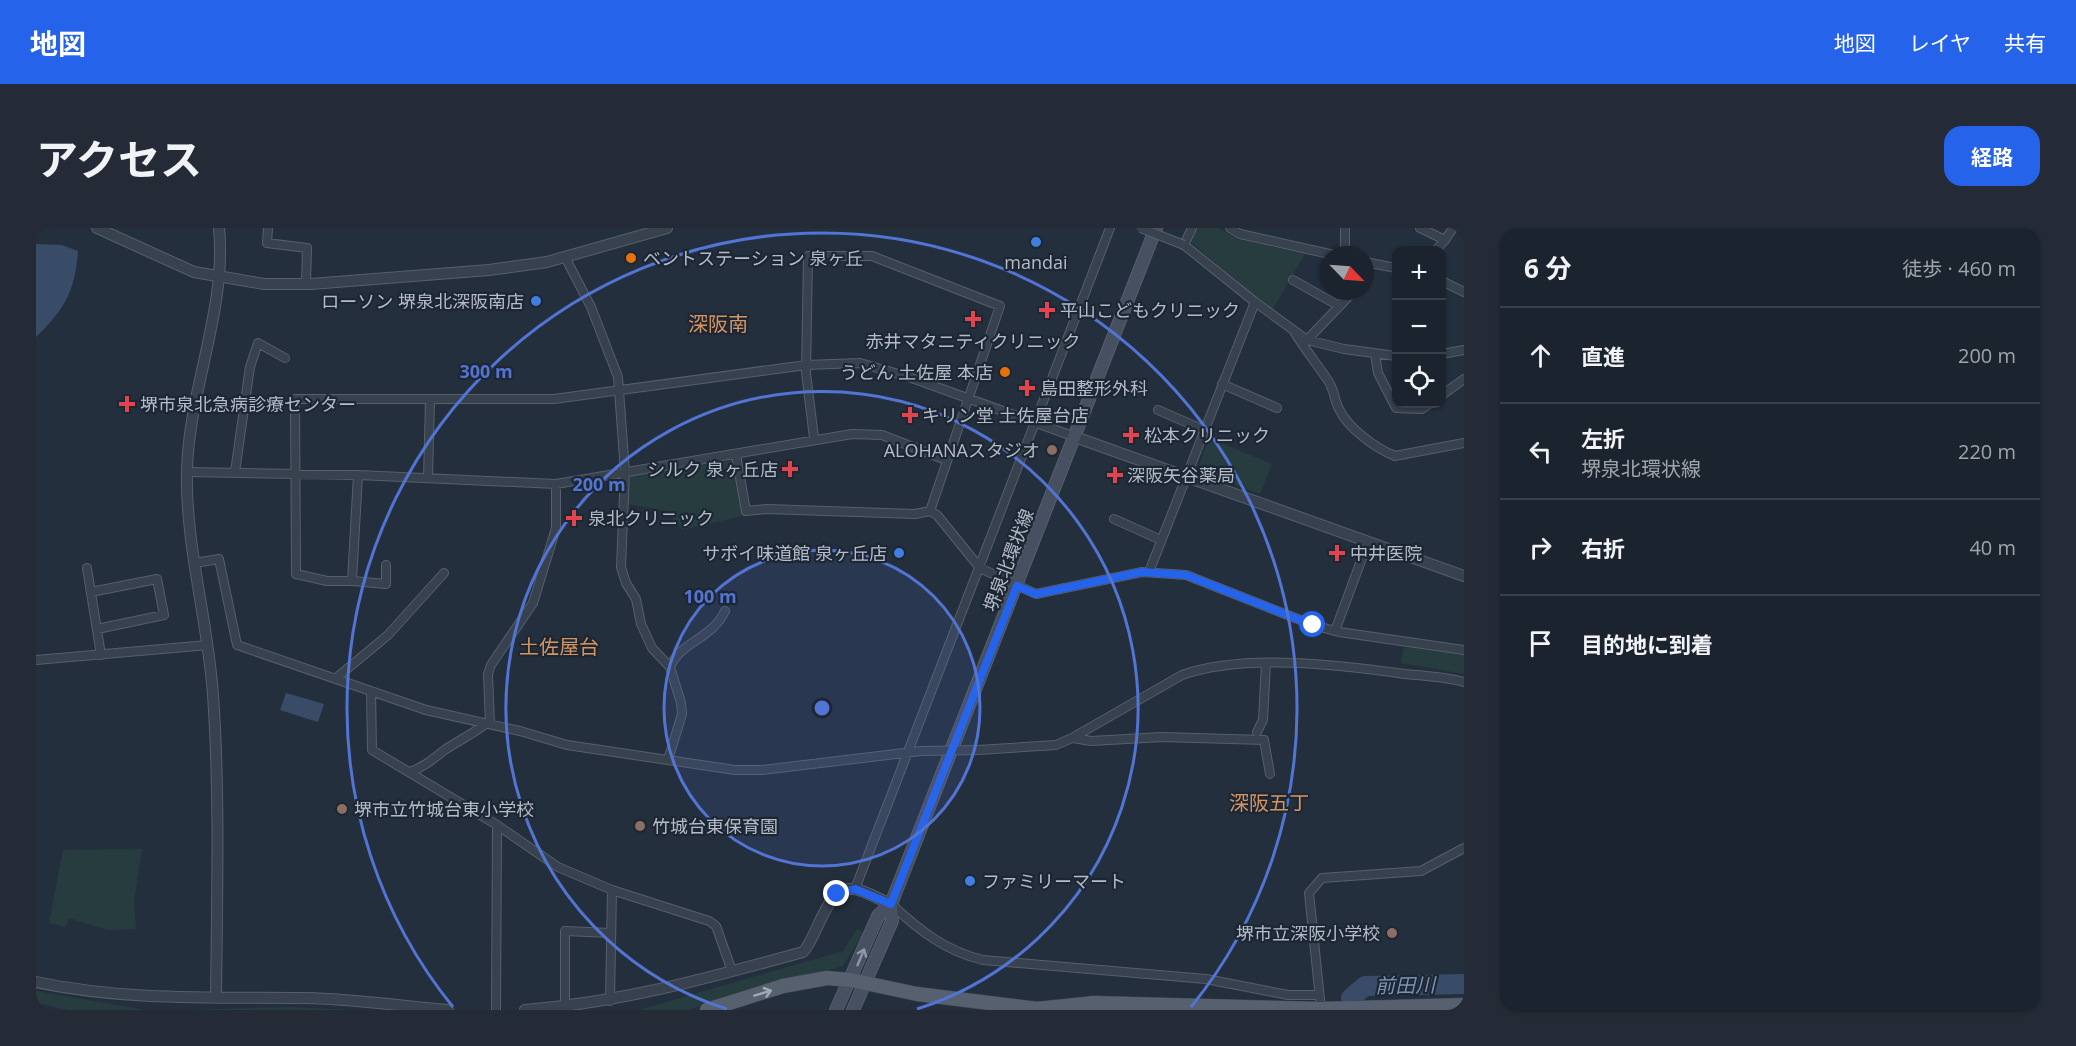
<!DOCTYPE html>
<html lang="ja">
<head>
<meta charset="utf-8">
<style>
	:root { --surface:#1b232e; --page:#242b36; --text:#f1f3f6; --muted:#a0a4aa; --line:#39404a; --accent:#2563eb }
	body { margin:0; font-family:"Open Sans","Noto Sans JP",sans-serif; background:var(--page); color:var(--text) }
	.controls { position:absolute; right:18px; top:18px; display:grid; overflow:hidden; border-radius:12px; box-shadow:0 2px 4px #0004 }
	.controls button { width:54px; height:54px; display:grid; place-items:center; padding:0; border:0; border-bottom:2px solid var(--line); background:var(--surface); color:var(--text); font:30px sans-serif }
	.compass { position:absolute; left:1284px; top:18px; width:54px; height:54px; border-radius:50%; background:var(--surface); box-shadow:0 2px 4px #0004; rotate:115deg }
	.stop { position:absolute; width:18px; height:18px; margin:-14px; border:4px solid #2563eb; border-radius:50%; background:#fff }
	.stop.end { background:#2563eb; border-color:#fff; box-shadow:0 2px 6px #0008 }
	.list { margin:0; padding:0; list-style:none }
	h2 { display:flex; justify-content:space-between; align-items:center; height:78px; margin:0; padding:0 24px; font-size:26px }
	h2 small { font-size:20px; font-weight:400; color:var(--muted) }
	.list li { display:grid; grid-template-columns:39px 1fr auto; gap:18px; align-items:center; box-sizing:border-box; height:96px; padding:0 24px; border-top:2px solid var(--line) }
	.list b { display:block; font-size:22px; white-space:nowrap }
	.list p { margin:0; font-size:20px; white-space:nowrap; color:var(--muted) }
	.list em { font-size:20px; font-style:normal; color:var(--muted) }
	.icon { flex:none; width:33px; height:33px; fill:none; stroke:currentColor; stroke-width:2; stroke-linecap:round; stroke-linejoin:round }
	.map { position:relative; flex:none; width:1428px; height:782px; overflow:hidden; border-radius:18px }
	header { display:flex; align-items:center; gap:36px; box-sizing:border-box; height:84px; padding:0 30px; background:var(--accent); color:#fff }
	header strong { font-size:28px }
	nav { display:flex; gap:33px; margin-inline-start:auto; font-size:21px }
	.intro { display:flex; align-items:center; justify-content:space-between; box-sizing:border-box; height:144px; padding:0 36px }
	h1 { margin:0; font-size:42px }
	.button { padding:15px 27px; border-radius:18px; background:var(--accent); color:#fff; font-size:21px; font-weight:700 }
	main { display:flex; gap:36px; padding:0 36px }
	aside { flex:1; background:var(--surface); border-radius:18px; box-shadow:0 2px 4px #0004 }
	.map>svg:first-child { display:block }
</style>
</head>
<body>
<header>
<strong>地図</strong>
<nav><a>地図</a><a>レイヤ</a><a>共有</a></nav>
</header>
<div class="intro"><h1>アクセス</h1><a class="button">経路</a></div>
<main>
<div class="map">
<svg width="1428" height="782" viewBox="0 0 1428 782">
	<rect width="100%" height="100%" fill="#242f3e"/>
	<!-- green -->
	<path fill="#263c3f" d="M1159 0H1183L1201 11 1269 26 1237 81 1221 72 1156 15Z
		M1173 210 1236 236 1224 266 1161 243Z
		M697 232 707 288 646 302 631 283 591 276V253L596 248Z
		M1368 419 1428 427V446L1365 435Z
		M106 621 98 673 100 701 72 702 33 690 30 699 13 695 27 622Z
		M821 701 827 705 807 738 650 782H602L807 723Z
		M0 763 109 782H33L0 775Z
		M253 779 316 782H153Z"/>
	<!-- water -->
	<path fill="#394c67" d="M0 16 26 17 42 23C39 63 29 81 0 109Z
		M250 465 288 476 282 494 244 482Z"/>
	<g fill="none" stroke-linecap="round" stroke-linejoin="round">
		<!-- river -->
		<path stroke="#394c67" stroke-width="20" d="M1315 770 1329 758 1428 756"/>
		<!-- minor casing -->
		<g stroke="#565f6c" stroke-width="10">
			<path id="minor" d="M232 0 231 15 271 20 270 56
				M1156 0 1148 17 1219 74 1271 112 1315 66V63
				M1194 0 1204 6 1298 27
				M1309 0V27
				M1384 0 1409 12 1400 22
				M1409 12 1417 0
				M530 31 555 79 582 149 589 244 585 339 590 355 600 371 605 396 616 420 634 439 645 475 646 486 632 532
				M1329 34 1360 40
				M1257 52 1303 78
				M1406 53 1428 64
				M1259 105C1269 121 1280 135 1291 151 1298 160 1298 171 1303 181 1312 200 1339 220 1359 228L1428 215
				M1271 112 1308 121 1360 128
				M1339 126 1342 145 1360 180 1386 181 1393 176
				M1406 126 1428 122
				M1186 156 1241 180
				M1406 167 1428 151
				M1122 182 1168 202
				M778 210 770 145 772 28H836L964 78 894 283
				M700 227 710 283 731 281 879 286 894 283 901 287 944 340 1000 366 1106 344 1150 347 1277 397 1303 404 1428 422
				M151 244 322 247 520 256 816 206 846 207 910 232
				M199 244 214 139 222 115 249 130
				M322 247 316 353H291L260 346 259 171H518L770 137 824 135 873 149 1039 209
				M392 250 394 172
				M1078 291 1125 312
				M159 335 183 331 201 417 390 482 484 503 531 517 699 542H726L885 523
				M51 340 65 427
				M1113 344 1219 74
				M316 353 350 356V337
				M55 364 121 351 128 387 61 401
				M1299 403 1332 314
				M0 432 172 417
				M634 439C644 414 676 411 689 383
				M299 451 352 407 408 345
				M335 463 336 522 461 597 522 639 576 662 673 693 680 698 696 743
				M454 496 452 446 455 437 497 375 520 300V256
				M1221 504 1227 492 1230 435
				M1037 510 1055 513 1126 509 1228 512 1234 546
				M942 522 1020 517 1036 510 1146 447C1209 425 1304 437 1369 446 1389 448 1409 449 1428 454
				M374 544C392 537 396 531 410 521 424 512 438 505 451 495
				M819 661 1074 0
				M855 676C883 702 909 723 947 732L1170 751 1252 767H1283
				M574 773 576 662
				M529 779V703L575 705
				M1285 781 1273 665 1286 650 1385 643 1428 620
				M460 782 461 597"/>
		</g>
		<!-- tertiary casing -->
		<g stroke="#565f6c" stroke-width="12">
			<path id="tertiary" d="M61 0 158 44 228 56H275L453 42 511 34 631 0
				M1039 209 1428 348
				M0 754C90 773 179 769 270 770 317 771 365 778 412 782
				M180 770C181 669 184 567 177 467 172 392 149 317 151 242 153 161 191 81 183 0
				M489 782C588 774 672 750 767 724 783 707 789 658 819 661 830 663 844 672 855 676"/>
		</g>
		<!-- secondary casing -->
		<g stroke="#565f6c" stroke-width="14">
			<path id="secondary" d="M800 782 842 688 855 676 1120 0
				M817 782 856 693 855 676"/>
		</g>
		<!-- primary casing -->
		<g stroke="#414a57" stroke-width="15">
			<path id="primary" d="M1001 781 1058 775 1285 781 1428 777
				M671 782 747 758 791 750 815 752 881 766 1010 782"/>
		</g>
		<!-- minor -->
		<use href="#minor" stroke="#38414e" stroke-width="8"/>
		<!-- tertiary -->
		<use href="#tertiary" stroke="#38414e" stroke-width="10"/>
		<!-- secondary -->
		<use href="#secondary" stroke="#465061" stroke-width="12"/>
		<!-- primary -->
		<use href="#primary" stroke="#56606e" stroke-width="14"/>
		<!-- minor-bridge casing -->
		<g stroke="#565f6c" stroke-width="10" stroke-linecap="butt">
			<path id="minor-bridge" d="M1105 0 1148 17
				M885 523 942 522"/>
		</g>
		<!-- minor-bridge -->
		<use href="#minor-bridge" stroke="#38414e" stroke-width="8"/>
	</g>
	<!-- one-way arrows -->
	<defs><path id="oneway-shaft" d="M-6 0H5M1.5-3L5.5 0L1.5 3" fill="none" stroke-width="1.6" stroke-linecap="round" stroke-linejoin="round" transform="scale(1.5)"/></defs>
	<use stroke="#8e96a5" href="#oneway-shaft" transform="translate(825 729) rotate(-67)"/>
	<use stroke="#a1aab7" href="#oneway-shaft" transform="translate(727 765) rotate(-17)"/>
	<g fill="none" stroke-linecap="round" stroke-linejoin="round">
		<!-- route -->
		<path stroke="#2563eb" stroke-width="8" d="M801 666 819 661 855 676 981 358 1000 366 1106 344 1150 347 1277 397"/>
	</g>
	<!-- distance rings -->
	<circle cx="786" cy="480" r="158" fill="#5274d3" fill-opacity=".12"/>
	<g fill="none" stroke="#5274d3" stroke-width="3">
		<circle cx="786" cy="480" r="158"/>
		<path d="M691 781A316 316 0 1 1 881 781"/>
		<path d="M417 779A475 475 0 1 1 1155 779"/>
	</g>
	<!-- markers -->
	<g fill="#3f7fe0" stroke="#1d2633" stroke-width="2">
		<circle cx="1000" cy="14" r="6"/>
		<circle cx="500" cy="73" r="6"/>
		<circle cx="863" cy="325" r="6"/>
		<circle cx="934" cy="653" r="6"/>
	</g>
	<g fill="#e8710a" stroke="#1d2633" stroke-width="2">
		<circle cx="595" cy="30" r="6"/>
		<circle cx="969" cy="144" r="6"/>
	</g>
	<g fill="#e0444e" stroke="#1d2633" stroke-width="2">
		<path d="M1008 73h6v6h6v6h-6v6h-6v-6h-6v-6h6z"/>
		<path d="M934 82h6v6h6v6h-6v6h-6v-6h-6v-6h6z"/>
		<path d="M988 151h6v6h6v6h-6v6h-6v-6h-6v-6h6z"/>
		<path d="M88 167h6v6h6v6h-6v6h-6v-6h-6v-6h6z"/>
		<path d="M871 178h6v6h6v6h-6v6h-6v-6h-6v-6h6z"/>
		<path d="M1092 198h6v6h6v6h-6v6h-6v-6h-6v-6h6z"/>
		<path d="M751 232h6v6h6v6h-6v6h-6v-6h-6v-6h6z"/>
		<path d="M1076 238h6v6h6v6h-6v6h-6v-6h-6v-6h6z"/>
		<path d="M535 281h6v6h6v6h-6v6h-6v-6h-6v-6h6z"/>
		<path d="M1298 316h6v6h6v6h-6v6h-6v-6h-6v-6h6z"/>
	</g>
	<g fill="#8d6e63" stroke="#1d2633" stroke-width="2">
		<circle cx="1016" cy="222" r="6"/>
		<circle cx="306" cy="581" r="6"/>
		<circle cx="604" cy="598" r="6"/>
		<circle cx="1356" cy="705" r="6"/>
	</g>
	<g text-anchor="middle" dominant-baseline="central" stroke-width="4.5" stroke-linejoin="round" paint-order="stroke">
		<!-- poi labels -->
		<g font-size="18" fill="#b4bcc9" stroke="#1d2633" text-anchor="start">
			<text x="607" y="30">ベントステーション 泉ヶ丘</text>
			<text x="1000" y="34" text-anchor="middle">mandai</text>
			<text x="488" y="73" text-anchor="end">ローソン 堺泉北深阪南店</text>
			<text x="1024" y="82">平山こどもクリニック</text>
			<text x="937" y="113" text-anchor="middle">赤井マタニティクリニック</text>
			<text x="957" y="144" text-anchor="end">うどん 土佐屋 本店</text>
			<text x="1004" y="160">島田整形外科</text>
			<text x="104" y="176">堺市泉北急病診療センター</text>
			<text x="886" y="187">キリン堂 土佐屋台店</text>
			<text x="1108" y="207">松本クリニック</text>
			<text x="1004" y="222" text-anchor="end">ALOHANAスタジオ</text>
			<text x="742" y="241" text-anchor="end">シルク 泉ヶ丘店</text>
			<text x="1091" y="247">深阪矢谷薬局</text>
			<text x="552" y="290">泉北クリニック</text>
			<text x="851" y="325" text-anchor="end">サボイ味道館 泉ヶ丘店</text>
			<text x="1314" y="325">中井医院</text>
			<text x="318" y="581">堺市立竹城台東小学校</text>
			<text x="616" y="598">竹城台東保育園</text>
			<text x="946" y="653">ファミリーマート</text>
			<text x="1344" y="705" text-anchor="end">堺市立深阪小学校</text>
		</g>
		<!-- street labels -->
		<g font-size="18" fill="#b4bcc9" stroke="#1d2633">
			<text transform="translate(972 332) rotate(-69)">堺泉北環状線</text>
		</g>
		<!-- neighbourhood labels -->
		<g font-size="20" fill="#d59563" stroke="#1d2633">
			<text x="682" y="95">深阪南</text>
			<text x="523" y="418">土佐屋台</text>
			<text x="1233" y="574">深阪五丁</text>
		</g>
		<!-- water labels -->
		<g font-size="20" font-style="italic" fill="#7c92b1" stroke="#1d2633">
			<text transform="translate(1369 757) rotate(-1)">前田川</text>
		</g>
	</g>
	<circle cx="786" cy="480" r="9" fill="#5274d3" stroke="#1d2633" stroke-width="3"/>
	<g font-size="18" text-anchor="middle" font-weight="bold" fill="#5274d3" stroke="#1d2633" stroke-width="4.5" stroke-linejoin="round" paint-order="stroke">
		<text x="450" y="150">300 m</text>
		<text x="563" y="263">200 m</text>
		<text x="674" y="375">100 m</text>
	</g>
</svg>
<div class="controls">
<button>+</button>
<button>−</button>
<button><svg class="icon" aria-label="locate" viewBox="0 0 24 24"><circle cx="12" cy="12" r="6"/><path d="M12 2v4M12 18v4M2 12h4M18 12h4"/></svg></button>
</div>
<svg class="compass" viewBox="-18 -18 36 36"><path d="M0-13l5 13h-10z" fill="#e53935"/><path d="M0 13l5-13h-10z" fill="#a0a4aa"/></svg>
<div class="stop" style="left:1277px;top:397px"></div>
<div class="stop end" style="left:801px;top:666px"></div>
</div>
<aside>
<h2>6 分<small>徒歩 · 460 m</small></h2>
<ul class="list">
<li><svg class="icon" aria-label="ahead" viewBox="0 0 24 24"><path d="M12 20V5M6 11l6-6 6 6"/></svg><div><b>直進</b></div><em>200 m</em></li>
<li><svg class="icon" aria-label="left" viewBox="0 0 24 24"><path d="M17 20v-9H6M10 6l-5 5 5 5"/></svg><div><b>左折</b><p>堺泉北環状線</p></div><em>220 m</em></li>
<li><svg class="icon" aria-label="right" viewBox="0 0 24 24"><path d="M7 20v-9h11M14 6l5 5-5 5"/></svg><div><b>右折</b></div><em>40 m</em></li>
<li><svg class="icon" aria-label="arrive" viewBox="0 0 24 24"><path d="M6 21V4h12l-3 4 3 4H6"/></svg><div><b>目的地に到着</b></div></li>
</ul>
</aside>
</main>
</body>
</html>
